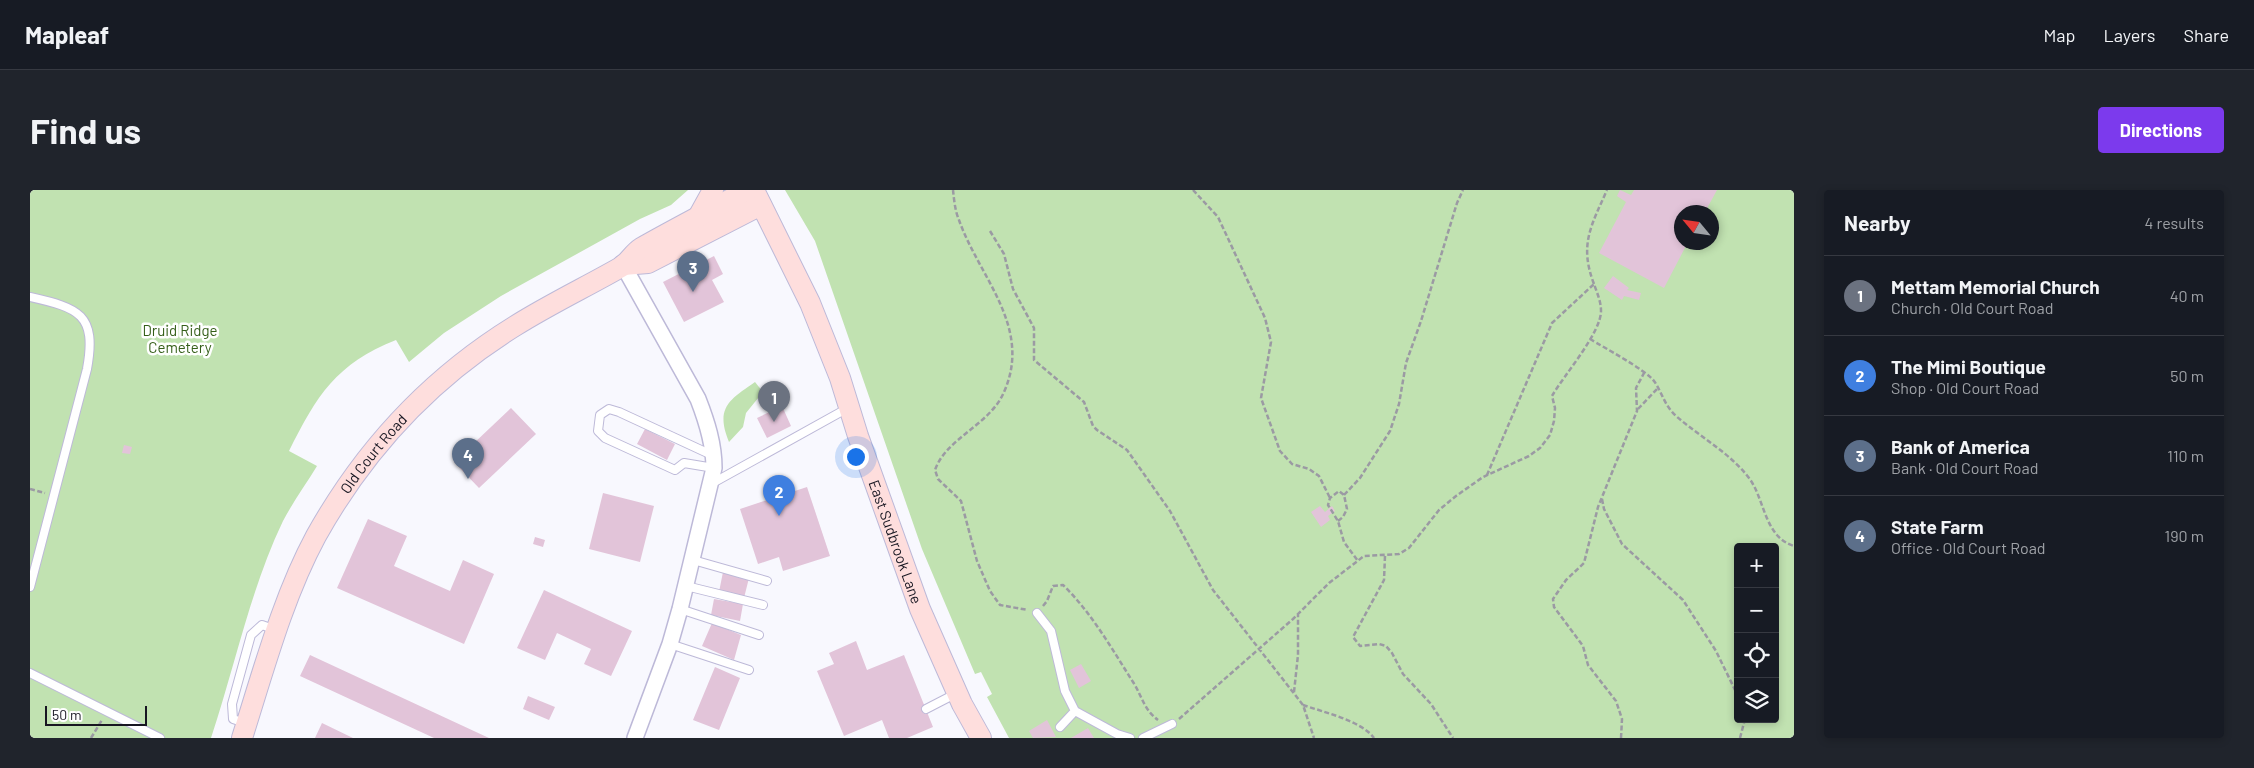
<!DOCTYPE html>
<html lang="en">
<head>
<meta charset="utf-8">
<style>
	:root { --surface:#171b24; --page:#20242c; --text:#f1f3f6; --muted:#9ea1a6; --line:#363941; --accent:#7c3aed }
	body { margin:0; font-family:Barlow,sans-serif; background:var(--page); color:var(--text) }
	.controls { position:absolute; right:15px; bottom:15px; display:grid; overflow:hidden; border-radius:5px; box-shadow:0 2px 8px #0003 }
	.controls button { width:45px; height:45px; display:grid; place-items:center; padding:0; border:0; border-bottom:1px solid var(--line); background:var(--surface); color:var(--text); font:25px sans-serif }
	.compass { position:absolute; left:1644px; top:15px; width:45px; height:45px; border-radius:50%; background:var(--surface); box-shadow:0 2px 8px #0003; rotate:299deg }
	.scale { position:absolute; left:15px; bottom:12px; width:102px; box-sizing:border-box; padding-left:5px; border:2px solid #171621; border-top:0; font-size:14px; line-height:18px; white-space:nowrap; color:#171621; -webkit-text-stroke:4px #fff; paint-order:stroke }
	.you { position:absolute; left:825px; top:266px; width:18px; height:18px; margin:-12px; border:4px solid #fff; border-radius:50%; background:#1a73e8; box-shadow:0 0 0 8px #1a73e833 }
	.badge { display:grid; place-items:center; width:32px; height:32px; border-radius:50%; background:var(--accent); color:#fff; font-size:16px; font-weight:700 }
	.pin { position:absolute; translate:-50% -41px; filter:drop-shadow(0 1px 2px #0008) }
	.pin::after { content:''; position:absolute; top:26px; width:18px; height:15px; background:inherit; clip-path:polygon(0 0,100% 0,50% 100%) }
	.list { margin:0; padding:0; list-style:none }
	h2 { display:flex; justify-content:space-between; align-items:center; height:65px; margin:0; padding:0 20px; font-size:21px }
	h2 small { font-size:16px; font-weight:400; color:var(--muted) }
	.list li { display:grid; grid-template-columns:32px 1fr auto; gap:15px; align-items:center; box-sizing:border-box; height:80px; padding:0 20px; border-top:1px solid var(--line) }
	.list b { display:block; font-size:19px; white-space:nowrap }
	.list p { margin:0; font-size:16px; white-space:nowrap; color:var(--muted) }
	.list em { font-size:16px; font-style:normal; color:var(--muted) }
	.icon { flex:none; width:28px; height:28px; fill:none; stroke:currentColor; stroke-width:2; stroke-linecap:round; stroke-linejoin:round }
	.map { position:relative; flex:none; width:1764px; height:548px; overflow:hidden; border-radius:5px }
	header { display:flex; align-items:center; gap:30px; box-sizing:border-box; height:70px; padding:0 25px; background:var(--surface); border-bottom:1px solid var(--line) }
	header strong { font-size:24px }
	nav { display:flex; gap:28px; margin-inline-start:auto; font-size:18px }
	.intro { display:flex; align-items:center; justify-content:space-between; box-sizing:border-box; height:120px; padding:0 30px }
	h1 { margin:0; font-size:35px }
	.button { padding:12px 22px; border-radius:5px; background:var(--accent); color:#fff; font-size:18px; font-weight:700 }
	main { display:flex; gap:30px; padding:0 30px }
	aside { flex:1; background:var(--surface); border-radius:5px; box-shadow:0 2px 8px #0003 }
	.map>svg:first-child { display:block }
</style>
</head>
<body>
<header>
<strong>Mapleaf</strong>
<nav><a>Map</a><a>Layers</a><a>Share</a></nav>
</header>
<div class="intro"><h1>Find us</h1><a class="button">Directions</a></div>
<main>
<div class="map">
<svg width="1764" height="548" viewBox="0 0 1764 548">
	<rect width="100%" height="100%" fill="#f8f8fe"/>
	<!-- green -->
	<path fill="#c1e2b1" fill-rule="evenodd" d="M0 0H658L641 15 610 29 471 106 414 143 379 172 366 150C306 174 287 205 259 261L287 276C276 294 263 312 253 331 220 400 205 476 181 548H0Z
		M755 0H1764V548H979L957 507 962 504 951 482 945 484 892 359 785 51ZM1652 22H1682V52H1652ZM1708 357H1745V529H1708Z
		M725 192 733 202 716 223 713 237 699 252C685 218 699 210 725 192Z"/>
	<!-- building -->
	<path fill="#e2c4d9" d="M1590 0 1601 5 1604 0H1687L1675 22H1652V52H1658L1634 98 1569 63 1596 12 1587 6Z
		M684 66 693 84 682 90 694 112 654 132 633 92Z
		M1583 86 1599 98 1597 100 1611 103 1609 110 1594 106 1592 110 1574 98Z
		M752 216 761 236 737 248 727 228Z
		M481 218 506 244 449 298 424 272Z
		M615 239 645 254 637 270 607 254Z
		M94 255 102 257 100 264 92 263Z
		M777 297 800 366 753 381 749 367 728 374 710 319Z
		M573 303 624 316 610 372 559 359Z
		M1290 316 1295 322 1302 316 1305 321 1298 326 1300 330 1291 337 1281 322Z
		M338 329 377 346 364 376 420 401 433 370 464 384 434 454 307 398Z
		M505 347 515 350 513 357 503 354Z
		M693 382 719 388 714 408 689 402Z
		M514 400 602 441 581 486 554 474 561 459 527 443 515 470 487 458Z
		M684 409 713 414 710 431 681 425Z
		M682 433 711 445 704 470 672 456Z
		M826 451 837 480 874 465 903 537 877 548H859L852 530 814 546 787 481 804 474 799 463Z
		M280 465 459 548H404L270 486Z
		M1051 474 1061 491 1049 498 1040 480Z
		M685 477 710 488 689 540 663 530Z
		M498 506 525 517 519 530 493 519Z
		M1017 530 1026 547 1003 548 999 541Z
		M292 533 323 548H285Z
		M1058 538 1064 548H1041Z"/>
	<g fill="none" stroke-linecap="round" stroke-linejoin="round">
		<!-- lane casing -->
		<g stroke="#bdb9d8" stroke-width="10">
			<path id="lane" d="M0 107C49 118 67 124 57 179L0 397
				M684 266 589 222 579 219 570 225 568 241 575 248 645 280 654 273 684 278
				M681 294 818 218
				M663 370 737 391
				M656 396 733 415
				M650 419 729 445
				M1007 423 1021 441 1035 501 1045 521 1087 544 1100 548
				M640 454 719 480
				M0 483 130 548
				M896 519 927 503
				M215 533 203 529 202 514 221 445 232 435 246 440
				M1030 537 1045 521
				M1113 548 1142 534"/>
		</g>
		<!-- street casing -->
		<g stroke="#bdb9d8" stroke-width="18">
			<path id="street" d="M593 75 668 209C677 232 684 254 684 278L650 419 640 454 605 548"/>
		</g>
		<!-- secondary casing -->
		<g stroke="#bdb9d8" stroke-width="22">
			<g id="secondary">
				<path id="s1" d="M724 0 780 113 810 188 828 246 890 419 932 514 951 548"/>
				<path d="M668 27 683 0"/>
				<path d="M593 75 618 73 731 15"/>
				<path id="s2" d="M212 548C233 482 253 407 286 346 334 260 401 188 485 136 520 114 556 97 591 77 599 72 603 63 611 58 646 38 682 20 717 0"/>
			</g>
		</g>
		<!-- path -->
		<path stroke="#9b9aa3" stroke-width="2.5" stroke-dasharray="5 2.5" stroke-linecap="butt" d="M923 0C924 9 925 21 929 30 949 87 1003 137 974 202 960 235 916 248 905 280L908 289 931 311 947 371 960 401 970 415 998 420
			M1163 0 1188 27 1235 128 1241 152 1231 208 1250 261 1262 274 1279 279 1289 286 1300 308
			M960 41 974 64 983 99 1004 138V170L1054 212 1063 236 1067 240 1097 260 1140 321 1183 400 1273 515 1284 548
			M1564 94C1549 55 1561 36 1577 0
			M1560 149C1573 157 1616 180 1624 191 1632 202 1634 215 1646 226 1670 247 1699 262 1719 288 1735 309 1734 347 1764 356
			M1608 219 1627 199
			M0 299 15 303
			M1314 305 1330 288 1360 241 1369 214 1376 173 1391 131 1427 13 1433 0
			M1572 309 1574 319 1592 354 1653 410 1686 461 1708 506
			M1308 331 1313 327 1317 319 1314 305 1309 301 1300 308 1298 315 1308 331 1314 352 1328 371
			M1355 366 1354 390 1323 447 1330 456 1349 454 1356 456 1362 463 1373 484 1401 514 1423 548
			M1013 416 1017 411 1023 396 1033 395C1061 422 1082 459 1103 492 1112 506 1114 520 1128 530
			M1264 502 1268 465V425
			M1273 515C1293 522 1332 531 1344 548
			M1149 529 1263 429 1299 393 1334 366 1369 364 1379 358 1409 320 1426 306 1453 287 1499 266 1510 258 1520 245 1524 231 1525 218 1522 206C1534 185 1571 143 1571 121 1571 111 1567 103 1564 94L1522 133 1457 285
			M61 548 72 530
			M1591 548 1592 529 1586 511 1558 475 1553 456 1524 417 1523 409 1536 390 1554 373 1568 317 1607 221 1606 198 1614 183
			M1710 548 1715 529"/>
		<!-- lane -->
		<use href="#lane" stroke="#fff" stroke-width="8"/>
		<!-- street -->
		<use href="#street" stroke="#fff" stroke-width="15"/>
		<!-- secondary -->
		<use href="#secondary" stroke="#fededd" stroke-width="20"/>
	</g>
	<g text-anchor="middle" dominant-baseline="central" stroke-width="5" stroke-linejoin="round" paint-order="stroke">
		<!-- park labels -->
		<g font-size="15" fill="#355f19" stroke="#fff">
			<text x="150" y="140">Druid Ridge<tspan x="150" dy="17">Cemetery</tspan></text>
		</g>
		<!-- street labels -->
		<g font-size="15" fill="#171621" stroke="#fff">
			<text stroke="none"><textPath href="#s2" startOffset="316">Old Court Road</textPath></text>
			<text stroke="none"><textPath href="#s1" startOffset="380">East Sudbrook Lane</textPath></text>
		</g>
	</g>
</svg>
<div class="controls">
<button>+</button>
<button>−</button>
<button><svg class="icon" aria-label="locate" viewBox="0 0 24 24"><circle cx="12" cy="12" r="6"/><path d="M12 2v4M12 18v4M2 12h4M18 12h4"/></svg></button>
<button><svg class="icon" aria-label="layers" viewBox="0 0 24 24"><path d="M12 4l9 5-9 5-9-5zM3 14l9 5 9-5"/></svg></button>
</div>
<svg class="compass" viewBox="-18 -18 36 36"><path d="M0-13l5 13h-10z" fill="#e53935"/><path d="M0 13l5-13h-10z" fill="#9ea1a6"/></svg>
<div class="scale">50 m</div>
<div class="you"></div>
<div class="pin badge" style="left:744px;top:232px;background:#6b7280">1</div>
<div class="pin badge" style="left:749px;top:326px;background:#3f7fe0">2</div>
<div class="pin badge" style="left:663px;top:102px;background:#5c6f8a">3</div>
<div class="pin badge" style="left:438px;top:289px;background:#5c6f8a">4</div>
</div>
<aside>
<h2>Nearby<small>4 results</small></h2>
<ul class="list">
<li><span class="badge" style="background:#6b7280">1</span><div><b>Mettam Memorial Church</b><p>Church · Old Court Road</p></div><em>40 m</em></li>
<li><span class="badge" style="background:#3f7fe0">2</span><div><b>The Mimi Boutique</b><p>Shop · Old Court Road</p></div><em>50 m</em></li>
<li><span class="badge" style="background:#5c6f8a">3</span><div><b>Bank of America</b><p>Bank · Old Court Road</p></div><em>110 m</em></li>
<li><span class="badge" style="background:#5c6f8a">4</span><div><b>State Farm</b><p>Office · Old Court Road</p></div><em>190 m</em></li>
</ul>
</aside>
</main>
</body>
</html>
